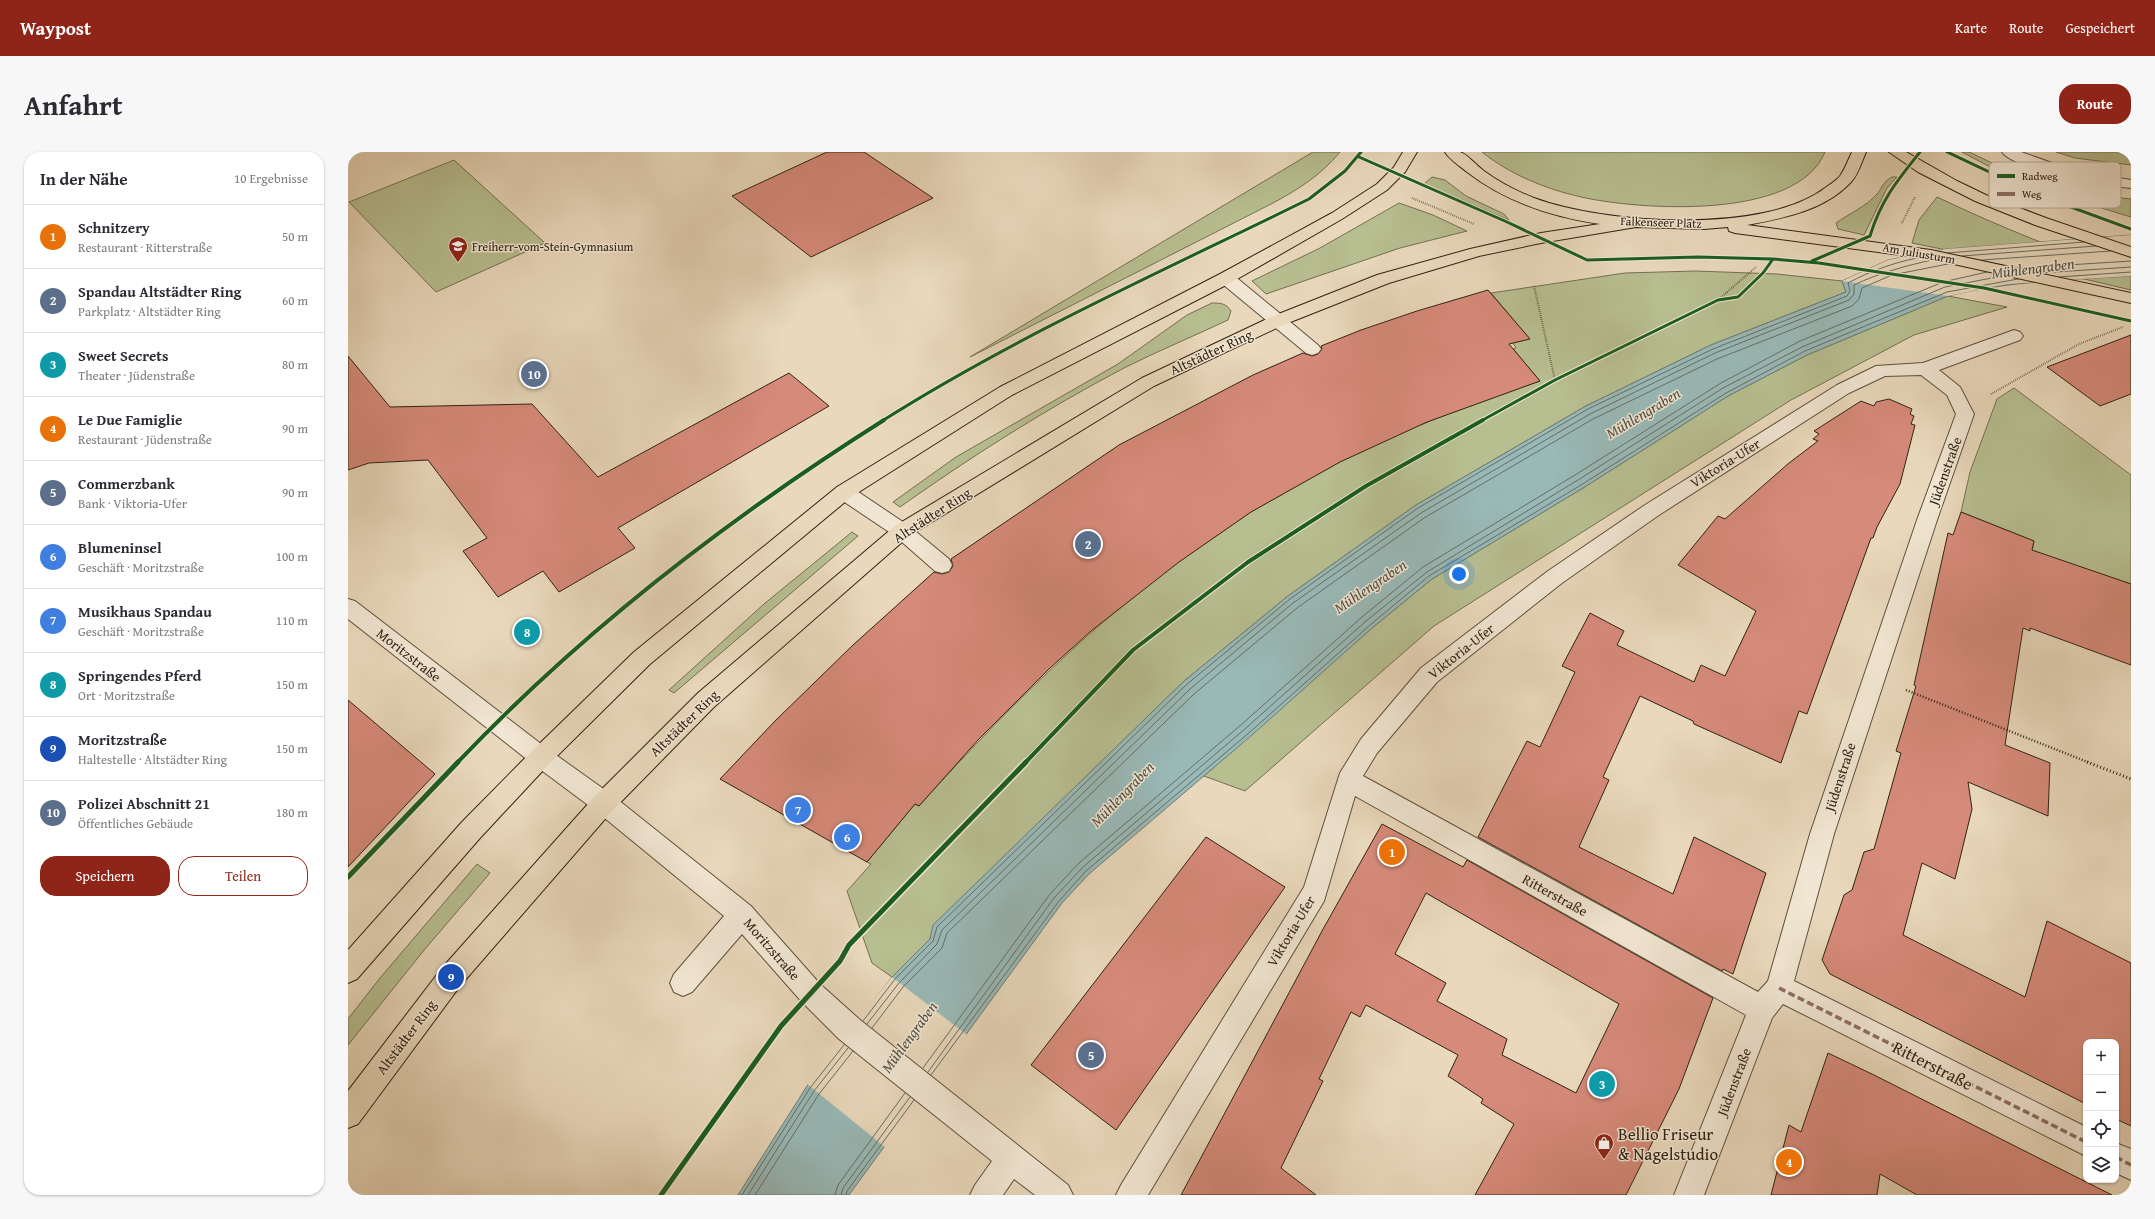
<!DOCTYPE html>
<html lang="de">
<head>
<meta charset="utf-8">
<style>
	:root { --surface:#fff; --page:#f7f7f7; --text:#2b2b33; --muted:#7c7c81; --line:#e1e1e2; --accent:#8f2418 }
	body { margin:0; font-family:"Gentium Book Plus",serif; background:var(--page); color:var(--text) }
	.controls { position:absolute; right:12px; bottom:12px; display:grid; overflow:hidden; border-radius:8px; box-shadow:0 1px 3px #0004 }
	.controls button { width:36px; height:36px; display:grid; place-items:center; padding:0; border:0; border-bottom:1px solid var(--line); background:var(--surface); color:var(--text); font:20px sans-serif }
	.you { position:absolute; left:1111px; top:422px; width:14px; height:14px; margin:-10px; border:3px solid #fff; border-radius:50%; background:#1a73e8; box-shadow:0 0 0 6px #1a73e833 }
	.badge { display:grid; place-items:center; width:26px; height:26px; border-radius:50%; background:var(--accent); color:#fff; font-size:13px; font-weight:700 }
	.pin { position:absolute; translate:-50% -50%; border:2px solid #fff; box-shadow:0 1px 4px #0006 }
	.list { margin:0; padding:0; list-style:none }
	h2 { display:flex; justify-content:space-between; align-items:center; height:52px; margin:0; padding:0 16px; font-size:17px }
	h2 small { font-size:13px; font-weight:400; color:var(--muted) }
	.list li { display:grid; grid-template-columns:26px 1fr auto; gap:12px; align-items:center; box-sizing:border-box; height:64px; padding:0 16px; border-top:1px solid var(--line) }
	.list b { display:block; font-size:15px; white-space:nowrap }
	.list p { margin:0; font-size:13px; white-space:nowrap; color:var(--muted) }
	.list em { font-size:13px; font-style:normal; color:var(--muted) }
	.actions { display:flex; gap:8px; padding:12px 16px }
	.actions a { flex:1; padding:9px 0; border:1px solid var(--accent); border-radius:16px; text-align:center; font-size:14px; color:var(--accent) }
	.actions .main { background:var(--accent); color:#fff }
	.icon { flex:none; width:22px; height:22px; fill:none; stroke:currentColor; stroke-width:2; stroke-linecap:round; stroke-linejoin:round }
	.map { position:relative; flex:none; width:1783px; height:1043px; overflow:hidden; border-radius:16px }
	header { display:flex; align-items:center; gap:24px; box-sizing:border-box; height:56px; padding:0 20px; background:var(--accent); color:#fff }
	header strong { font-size:19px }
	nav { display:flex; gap:22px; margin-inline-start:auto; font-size:14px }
	.intro { display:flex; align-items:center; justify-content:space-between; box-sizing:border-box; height:96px; padding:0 24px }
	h1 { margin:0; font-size:28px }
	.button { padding:10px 18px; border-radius:16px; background:var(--accent); color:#fff; font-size:14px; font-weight:700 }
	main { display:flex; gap:24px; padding:0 24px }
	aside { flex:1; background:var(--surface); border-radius:16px; box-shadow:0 1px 3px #0004 }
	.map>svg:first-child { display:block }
</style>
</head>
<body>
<header>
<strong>Waypost</strong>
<nav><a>Karte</a><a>Route</a><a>Gespeichert</a></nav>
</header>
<div class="intro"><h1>Anfahrt</h1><a class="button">Route</a></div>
<main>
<aside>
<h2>In der Nähe<small>10 Ergebnisse</small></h2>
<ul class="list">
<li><span class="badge" style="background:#e8710a">1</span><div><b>Schnitzery</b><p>Restaurant · Ritterstraße</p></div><em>50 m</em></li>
<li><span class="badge" style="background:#5c6f8a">2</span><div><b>Spandau Altstädter Ring</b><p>Parkplatz · Altstädter Ring</p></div><em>60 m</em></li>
<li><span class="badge" style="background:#0f9aa8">3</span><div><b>Sweet Secrets</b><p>Theater · Jüdenstraße</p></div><em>80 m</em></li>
<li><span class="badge" style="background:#e8710a">4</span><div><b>Le Due Famiglie</b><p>Restaurant · Jüdenstraße</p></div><em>90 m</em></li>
<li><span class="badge" style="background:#5c6f8a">5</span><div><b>Commerzbank</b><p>Bank · Viktoria-Ufer</p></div><em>90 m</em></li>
<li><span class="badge" style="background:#3f7fe0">6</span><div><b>Blumeninsel</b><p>Geschäft · Moritzstraße</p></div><em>100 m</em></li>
<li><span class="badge" style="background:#3f7fe0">7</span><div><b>Musikhaus Spandau</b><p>Geschäft · Moritzstraße</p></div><em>110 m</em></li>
<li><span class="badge" style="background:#0f9aa8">8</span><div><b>Springendes Pferd</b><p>Ort · Moritzstraße</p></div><em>150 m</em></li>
<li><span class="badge" style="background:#1a4fb4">9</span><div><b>Moritzstraße</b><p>Haltestelle · Altstädter Ring</p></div><em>150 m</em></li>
<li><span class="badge" style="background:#5c6f8a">10</span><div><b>Polizei Abschnitt 21</b><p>Öffentliches Gebäude</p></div><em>180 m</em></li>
</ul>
<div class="actions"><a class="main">Speichern</a><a>Teilen</a></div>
</aside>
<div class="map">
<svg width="1783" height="1043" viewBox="0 0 1783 1043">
	<rect width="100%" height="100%" fill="#e9d8bb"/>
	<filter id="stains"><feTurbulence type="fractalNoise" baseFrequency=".005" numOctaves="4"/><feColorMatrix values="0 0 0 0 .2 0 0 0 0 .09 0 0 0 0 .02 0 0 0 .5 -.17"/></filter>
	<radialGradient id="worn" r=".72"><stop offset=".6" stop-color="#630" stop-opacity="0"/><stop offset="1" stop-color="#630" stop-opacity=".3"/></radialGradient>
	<!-- green -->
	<path fill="#b7be90" stroke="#747052" d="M965 0H992C973 23 951 37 925 51L622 205Z
		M1134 0H1477C1449 69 1291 58 1233 45 1198 37 1163 23 1134 0Z
		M1614 0H1621L1665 21 1716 40 1714 43 1646 17Z
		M1708 0H1783V13L1727 6Z
		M106 8 197 91 88 140 1 50Z
		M1084 25 1097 28 1118 44 1156 62 1161 68 1076 32Z
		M1544 25H1549L1539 36 1516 83 1490 77 1488 71C1502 61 1518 55 1530 41 1534 35 1537 28 1544 25Z
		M1726 41 1783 47V65L1724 47Z
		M1589 45C1654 76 1714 100 1783 122V138L1702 119 1564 91 1571 68Z
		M1051 51 1085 63 1119 79 1052 96 918 142 904 129 972 96Z
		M1348 119 1429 122 1494 129 1498 140 1363 193 1238 254 1068 353 940 444 835 530 586 773 582 787 544 825 524 811 499 739 523 712 519 710 567 652 571 654C693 518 827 391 993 309 1058 277 1124 251 1192 229L1165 197 1168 196 1165 191 1181 186 1143 141 1277 121Z
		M1600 144 1659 155 1566 183 1443 248 1086 474 897 639 856 624 1024 476 1084 427 1235 336 1380 244 1459 203Z
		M864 151C872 151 878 151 883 159L880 168C846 184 810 199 776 216 698 257 624 304 552 355L545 350 608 305 770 212 839 163Z
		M1666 236 1783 323V432L1684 399 1686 389 1613 360 1622 320 1649 247Z
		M504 380 510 384 326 541 321 538 416 452Z
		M129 712 142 721 77 797 0 893V867L32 826Z"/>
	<!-- water -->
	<path fill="#99b9b7" stroke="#6f7d75" d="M1783 83V124C1722 128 1660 129 1600 144L1459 203 1380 244 1235 336 1084 427 1024 476 904 583 741 722 714 751 501 1043H390L459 934 544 825 582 787 585 773 835 530 940 444 1068 353 1238 254 1363 193 1498 140 1494 129 1540 108 1598 97Z"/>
	<!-- pier -->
	<path fill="#e9d8bb" d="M1783 83V124L1658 132 1600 144 1494 129 1540 108 1598 97Z
		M544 825 619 883 538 996 458 931Z"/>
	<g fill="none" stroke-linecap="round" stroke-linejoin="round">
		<!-- shore -->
		<path stroke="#656e65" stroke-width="1" d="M1599 101 1736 90
			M1614 104 1748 94
			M1634 108 1763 99
			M1672 116 1783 109
			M1693 121 1783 115
			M1711 125 1783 120
			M515 869 547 827 585 789 589 775 838 533 942 447 1070 356 1240 257 1365 197 1499 144 1502 139 1500 131C1522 119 1545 111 1569 106
			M519 872 551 831 589 792 594 778 842 537 945 451 1073 361 1242 262 1367 201 1501 148 1506 142V133C1531 121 1557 114 1584 108
			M524 876 555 835 594 796 599 781 846 542 949 456 1076 366 1245 267 1369 207 1504 154 1511 147 1514 136 1544 123 1600 112
			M575 916 702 742 731 711 894 572 1014 465 1075 415 1227 323 1373 231 1452 189 1595 130 1639 120
			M580 920 706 746 735 715 898 576 1018 469 1079 420 1230 328 1375 236 1454 195 1597 135 1654 124
			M583 923 711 749 738 719 902 580 1022 473 1081 424 1233 333 1378 241 1457 199 1599 140 1670 127
			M394 1043 462 936 496 893
			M400 1043 466 939 500 896
			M407 1043 471 942 505 899
			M487 1043 490 1033 557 941
			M493 1043 495 1036 562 945
			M498 1043 499 1039 566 948"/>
	</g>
	<!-- building -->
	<path fill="#d68a7a" stroke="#312213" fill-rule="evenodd" d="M479 0H516L585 46 463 105 384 44Z
		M1140 138 1182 187 1161 192 1192 229 1079 270 992 310 903 360 831 410 743 479 702 516 630 588 571 654 567 652 519 710 372 627 427 569 505 493 586 420 594 422 601 420 605 414 603 407 771 293 905 223 955 201 964 204 970 202 974 197 973 194 1013 178 1069 159Z
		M1783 183V242L1752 254 1699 215Z
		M0 204 42 255 184 252 250 325 441 221 481 254 270 376 287 396 211 440 195 419 150 445 115 399 139 386 80 308 21 311 0 318Z
		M1541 247 1564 257 1562 262 1566 264 1563 272 1567 273 1552 332 1529 375 1525 386H1523L1459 562 1451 559 1433 611 1346 572 1345 569 1292 544 1255 625 1261 628 1231 695 1325 742 1346 685 1418 721 1385 822 1375 817 1374 819 1130 685 1179 589 1192 595 1227 520 1214 514 1242 461 1276 479 1269 493 1346 530 1353 513 1377 524 1408 459 1330 413 1370 364 1377 367 1441 311 1470 289 1465 287 1471 282 1466 279 1513 249 1526 254 1528 250Z
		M1613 360 1686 389 1684 398 1783 432V513L1682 476V479L1675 476 1657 593 1702 611 1700 664 1620 630 1624 657 1607 727 1574 711 1555 783 1677 845 1699 769 1783 811V974L1768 967V890H1738V952L1482 822 1474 808 1496 743 1504 738 1516 700 1526 697 1553 601 1548 599 1568 534 1566 533 1600 381 1605 383Z
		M0 548 87 622 0 715Z
		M1034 672 1115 715 1119 708 1365 846 1331 937 1278 1043H1127L1166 972 1133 951 1135 947 1100 924 1110 903 1018 853 1012 865 1003 860 971 927 975 929 933 1016 968 1043H833L974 779ZM1078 741 1271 852 1228 941 1154 903 1159 887 1089 849 1098 831 1047 802Z
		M858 685 937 735 768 978 683 913Z
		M1480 901 1526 923 1764 1043H1569L1532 1022 1529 1043H1423L1441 973 1453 980Z"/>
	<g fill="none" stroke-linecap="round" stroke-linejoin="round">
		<!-- minor casing -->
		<g stroke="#5f503d" stroke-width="2">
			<path id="minor" d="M1654 0H1673L1724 18 1783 28V36C1759 34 1666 18 1654 0Z
				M878 121 884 122 970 193 973 197 970 201 964 203 958 201 872 130 870 126 872 122Z
				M1666 178 1672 180 1675 184 1672 188 1591 218 1612 235 1626 262 1589 368 1486 682 1446 829 1738 975V1004L1435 852 1424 866 1356 1043H1326L1398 863 1007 644 976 749 800 1043H768L773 1033 956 735 992 621 1013 587 1073 516 1200 419 1297 353 1489 233 1528 214 1575 211ZM1573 223 1599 243 1608 262 1569 368 1462 682 1420 829 1410 840 1015 624 1029 601 1089 530 1214 431 1311 363 1501 241 1537 224Z
				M496 333 503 335 561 374 601 407 604 413 601 419 594 421 587 419 547 384 489 345 486 340 489 335Z
				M0 447 7 449 201 598 264 643 403 754 472 832 511 867 720 1033 725 1043H687L666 1027 655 1043H622L627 1033 644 1009 491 887 454 850 394 782 344 840 335 844 326 840 322 831 326 822 376 764 248 659 185 612 0 467Z
				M1768 991 1783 997V1028L1768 1021Z"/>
		</g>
		<!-- major casing -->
		<g stroke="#312213" stroke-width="2">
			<path id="major" d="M1055 0H1069L1057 20 1039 38 994 67 884 130 664 243 503 345 302 512 201 612 132 686 9 827 0 831V798L114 670 185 598 286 500 489 335 652 235 872 122 984 61 1029 32 1046 15Z
				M1097 0C1101 0 1108 0 1112 0 1119 2 1129 14 1136 19 1151 30 1168 39 1186 46 1256 72 1415 83 1477 36 1482 32 1488 29 1492 24 1497 17 1500 8 1504 0H1518C1514 9 1510 23 1503 30 1476 59 1435 66 1399 73L1583 98 1783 141V151L1583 107 1387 81 1381 79 1380 75 1356 77 1288 75 1193 91 1131 104 1041 131 935 173 806 234 561 384 366 555 264 659 112 834 10 972 0 976V939L94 816 248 643 350 541 547 374 794 226 923 165 1029 123 1122 97 1193 81 1252 72C1204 65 1158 50 1119 20 1112 14 1102 8 1097 0Z
				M1541 0H1558L1609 29 1638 43 1698 66 1783 95V105L1687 73 1627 49 1570 20Z"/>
		</g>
		<!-- path-far2 -->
		<path stroke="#312213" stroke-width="2" stroke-dasharray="0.5 1.5" stroke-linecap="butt" d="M1064 46 1126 72
			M1554 71 1567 45
			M1186 134 1207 228
			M1370 148 1408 115
			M1643 242 1731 192 1775 175"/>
		<!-- path-far1 -->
		<path stroke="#312213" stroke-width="2.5" stroke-dasharray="1 2" stroke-linecap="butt" d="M1558 538 1742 611"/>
		<!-- path -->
		<path stroke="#312213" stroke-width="3" stroke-dasharray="1 2.5" stroke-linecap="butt" d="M1739 610 1783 627"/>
		<!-- minor -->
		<use href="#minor" fill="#f1e6d3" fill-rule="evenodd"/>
		<!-- major -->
		<use href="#major" fill="#e9d8bb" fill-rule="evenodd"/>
		<!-- quiet -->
		<path stroke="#8d6e63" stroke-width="3.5" stroke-dasharray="7 3.5" stroke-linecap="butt" d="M1431 836 1738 990
			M1768 1005 1783 1013"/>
		<!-- cycleway-far2 casing -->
		<g stroke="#f1e6d3" stroke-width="5">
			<path id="cycleway-far2" d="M1599 0 1690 43 1783 77
				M1011 5 1159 70 1239 108 1350 105 1425 107 1471 111 1636 136 1783 169
				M1464 109 1522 84C1533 48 1549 29 1572 0
				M534 269C670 183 817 118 961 47L997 19 1013 0
				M1133 269 1207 228 1370 148 1390 145 1415 121 1425 107"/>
		</g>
		<!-- cycleway-far1 casing -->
		<g stroke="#f1e6d3" stroke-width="6">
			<path id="cycleway-far1" d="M109 611C235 478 381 366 536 268
				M677 611 785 498 900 410 1018 334 1135 268"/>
		</g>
		<!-- cycleway casing -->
		<g stroke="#f1e6d3" stroke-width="8">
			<path id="cycleway" d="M0 725 110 610
				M313 1043 433 874 492 809 501 793 678 610"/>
		</g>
		<!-- cycleway-far2 -->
		<use href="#cycleway-far2" stroke="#1b5e20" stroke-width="3"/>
		<!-- cycleway-far1 -->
		<use href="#cycleway-far1" stroke="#1b5e20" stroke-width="4"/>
		<!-- cycleway -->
		<use href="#cycleway" stroke="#1b5e20" stroke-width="5"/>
	</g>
	<!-- icons -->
	<defs>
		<g id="school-pin" transform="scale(1)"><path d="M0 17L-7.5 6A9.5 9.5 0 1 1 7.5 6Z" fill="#8f2418" stroke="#f1e6d3"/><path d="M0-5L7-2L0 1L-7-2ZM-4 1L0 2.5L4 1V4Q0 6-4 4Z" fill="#fff"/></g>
		<g id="shop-pin" transform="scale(1)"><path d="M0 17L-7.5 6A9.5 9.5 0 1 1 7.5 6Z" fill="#8f2418" stroke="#f1e6d3"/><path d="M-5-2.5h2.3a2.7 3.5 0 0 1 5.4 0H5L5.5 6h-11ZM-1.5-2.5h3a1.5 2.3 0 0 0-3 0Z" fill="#fff"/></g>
	</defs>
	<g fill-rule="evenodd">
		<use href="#school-pin" x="110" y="94"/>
		<use href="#shop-pin" x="1256" y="991"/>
	</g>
	<g text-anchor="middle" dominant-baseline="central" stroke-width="3" stroke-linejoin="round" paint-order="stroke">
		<!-- far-street labels -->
		<g font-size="12" fill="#312213" stroke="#f1e6d3">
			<text transform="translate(1313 70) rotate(2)">Falkenseer Platz</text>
			<text transform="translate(1571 101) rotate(10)">Am Juliusturm</text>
		</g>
		<!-- far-poi labels -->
		<g font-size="12" fill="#312213" stroke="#f1e6d3" text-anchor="start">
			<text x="124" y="94">Freiherr-vom-Stein-Gymnasium</text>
		</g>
		<!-- street labels -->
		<g font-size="14" fill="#312213" stroke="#f1e6d3">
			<text transform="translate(863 200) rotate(-25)">Altstädter Ring</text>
			<text transform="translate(1377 311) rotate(-32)">Viktoria-Ufer</text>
			<text transform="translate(1597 319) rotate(-70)">Jüdenstraße</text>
			<text transform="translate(584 363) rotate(-33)">Altstädter Ring</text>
			<text transform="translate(1113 499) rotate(-38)">Viktoria-Ufer</text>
			<text transform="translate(61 503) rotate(38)">Moritzstraße</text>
			<text transform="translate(336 571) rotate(-44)">Altstädter Ring</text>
			<text transform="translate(1492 625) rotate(-72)">Jüdenstraße</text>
			<text transform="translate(1207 743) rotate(29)">Ritterstraße</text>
			<text transform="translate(943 779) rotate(-59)">Viktoria-Ufer</text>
			<text transform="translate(424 797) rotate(49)">Moritzstraße</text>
			<text transform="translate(58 885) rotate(-53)">Altstädter Ring</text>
			<text transform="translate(1386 930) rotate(-69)">Jüdenstraße</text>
		</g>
		<!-- water labels -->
		<g font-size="15" font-style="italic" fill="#504f44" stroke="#f1e6d3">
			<text transform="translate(1685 116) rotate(-7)">Mühlengraben</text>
			<text transform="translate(1295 261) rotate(-31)">Mühlengraben</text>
			<text transform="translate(1022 434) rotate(-34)">Mühlengraben</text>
			<text transform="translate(774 642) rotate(-46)">Mühlengraben</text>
			<text transform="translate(561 885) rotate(-54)">Mühlengraben</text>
		</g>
		<!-- near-street labels -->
		<g font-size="17" fill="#312213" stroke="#f1e6d3">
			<text transform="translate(1585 913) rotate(27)">Ritterstraße</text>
		</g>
		<!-- near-poi labels -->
		<g font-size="17" fill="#312213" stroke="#f1e6d3" text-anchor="start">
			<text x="1270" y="981">Bellio Friseur<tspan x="1270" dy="20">&amp; Nagelstudio</tspan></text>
		</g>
	</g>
	<!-- legend -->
	<rect x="1641" y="10" width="132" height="46" rx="6" fill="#f1e6d3" stroke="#b7ab99" stroke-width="1"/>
	<rect x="1649" y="22" width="18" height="4" fill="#1b5e20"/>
	<rect x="1649" y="40" width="18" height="4" fill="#8d6e63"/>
	<g font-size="11" fill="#312213">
		<text x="1674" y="28">Radweg</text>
		<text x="1674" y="46">Weg</text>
	</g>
	<rect width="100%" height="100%" filter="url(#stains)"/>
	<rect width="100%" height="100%" fill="url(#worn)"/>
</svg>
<div class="controls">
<button>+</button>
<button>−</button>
<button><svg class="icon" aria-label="locate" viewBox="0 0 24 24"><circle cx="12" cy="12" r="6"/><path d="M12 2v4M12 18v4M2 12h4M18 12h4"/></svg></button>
<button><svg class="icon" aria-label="layers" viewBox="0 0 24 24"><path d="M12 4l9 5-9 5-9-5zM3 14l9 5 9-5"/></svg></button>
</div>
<div class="you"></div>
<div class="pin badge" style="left:1044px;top:700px;background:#e8710a">1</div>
<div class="pin badge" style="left:740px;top:392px;background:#5c6f8a">2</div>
<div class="pin badge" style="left:1254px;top:932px;background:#0f9aa8">3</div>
<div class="pin badge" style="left:1441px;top:1010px;background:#e8710a">4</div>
<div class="pin badge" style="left:743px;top:903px;background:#5c6f8a">5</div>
<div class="pin badge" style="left:499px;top:685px;background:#3f7fe0">6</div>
<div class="pin badge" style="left:450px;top:658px;background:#3f7fe0">7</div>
<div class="pin badge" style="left:179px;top:480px;background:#0f9aa8">8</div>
<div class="pin badge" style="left:103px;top:825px;background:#1a4fb4">9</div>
<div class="pin badge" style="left:186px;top:222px;background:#5c6f8a">10</div>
</div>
</main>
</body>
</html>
